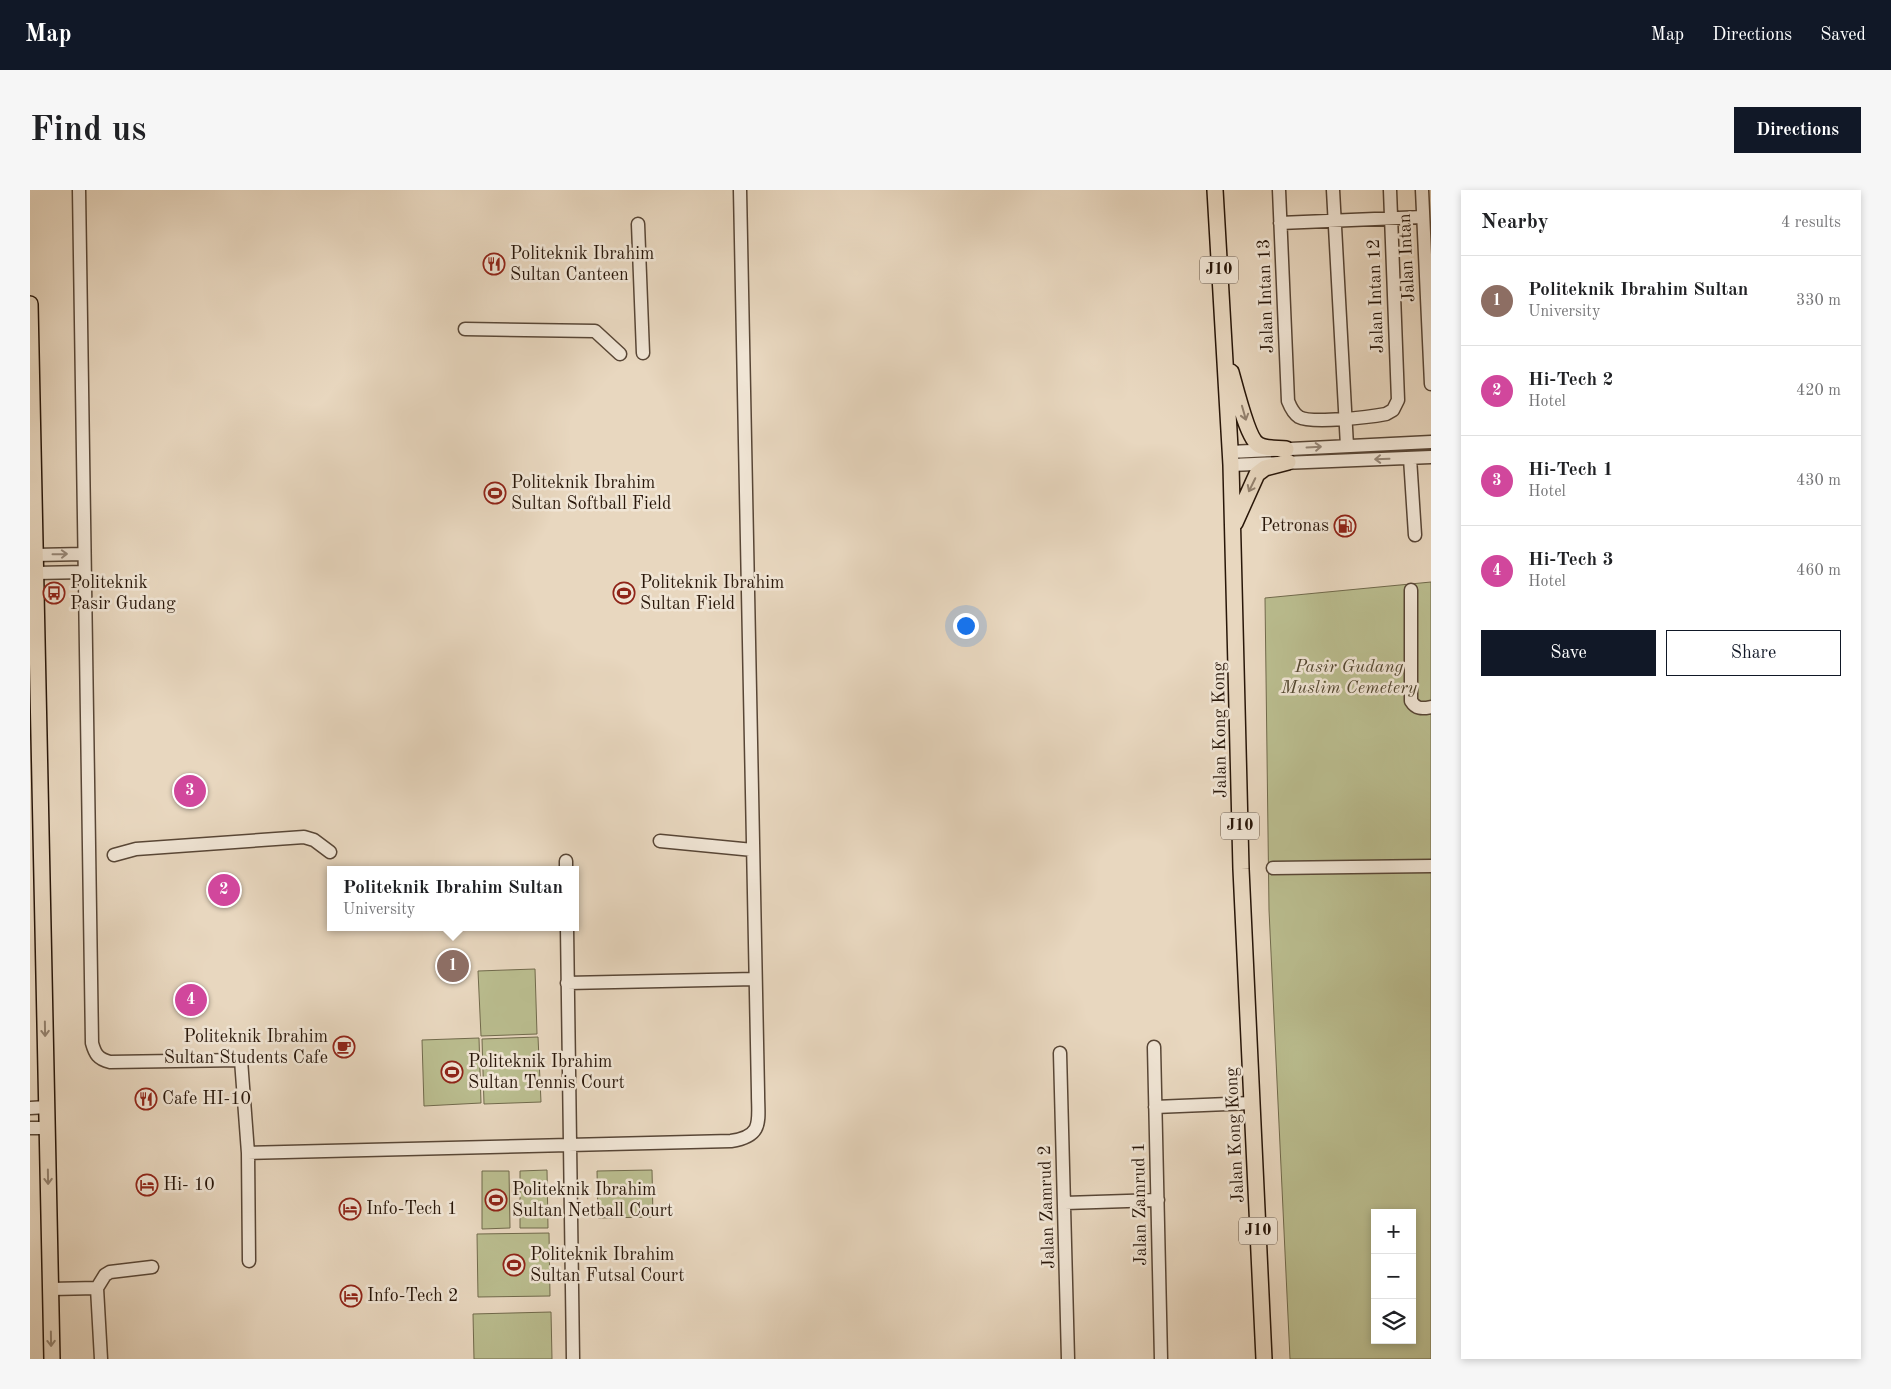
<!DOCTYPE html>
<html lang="en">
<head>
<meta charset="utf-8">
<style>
	:root { --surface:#fff; --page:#f6f6f6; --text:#202124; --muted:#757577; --line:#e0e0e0; --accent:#111827 }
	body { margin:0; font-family:"Old Standard TT",serif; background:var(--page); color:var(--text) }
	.controls { position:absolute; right:15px; bottom:15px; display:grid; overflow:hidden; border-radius:0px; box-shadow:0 2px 8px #0003 }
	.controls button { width:45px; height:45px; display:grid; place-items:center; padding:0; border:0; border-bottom:1px solid var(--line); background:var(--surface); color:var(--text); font:25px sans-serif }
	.you { position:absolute; left:935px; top:435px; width:18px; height:18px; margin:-12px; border:4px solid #fff; border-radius:50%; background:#1a73e8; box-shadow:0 0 0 8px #1a73e833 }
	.badge { display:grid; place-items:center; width:32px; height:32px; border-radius:50%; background:var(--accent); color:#fff; font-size:16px; font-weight:700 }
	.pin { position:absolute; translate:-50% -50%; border:2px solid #fff; box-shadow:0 1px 5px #0006 }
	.popup { position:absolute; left:297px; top:676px; width:252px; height:65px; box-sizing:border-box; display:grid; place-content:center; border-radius:0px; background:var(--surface); filter:drop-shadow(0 1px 4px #0005); font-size:16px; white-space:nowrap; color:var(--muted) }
	.popup b { font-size:19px; color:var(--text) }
	.popup::after { content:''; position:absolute; left:50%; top:100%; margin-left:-10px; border:10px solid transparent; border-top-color:var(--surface) }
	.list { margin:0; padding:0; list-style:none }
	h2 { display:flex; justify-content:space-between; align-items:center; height:65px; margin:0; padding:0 20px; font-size:21px }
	h2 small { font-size:16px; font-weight:400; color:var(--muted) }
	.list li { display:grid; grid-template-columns:32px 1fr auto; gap:15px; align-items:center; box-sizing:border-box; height:90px; padding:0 20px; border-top:1px solid var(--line) }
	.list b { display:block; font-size:19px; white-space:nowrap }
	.list p { margin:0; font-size:16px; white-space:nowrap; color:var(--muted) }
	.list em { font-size:16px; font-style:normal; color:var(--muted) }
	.actions { display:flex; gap:10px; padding:15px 20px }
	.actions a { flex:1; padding:11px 0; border:1px solid var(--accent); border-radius:0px; text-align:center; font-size:18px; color:var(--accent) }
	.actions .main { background:var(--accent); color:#fff }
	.icon { flex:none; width:28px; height:28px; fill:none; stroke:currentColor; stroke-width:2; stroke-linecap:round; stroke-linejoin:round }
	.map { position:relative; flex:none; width:1401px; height:1169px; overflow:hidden; border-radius:0px }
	header { display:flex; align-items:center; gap:30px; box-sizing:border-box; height:70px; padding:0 25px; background:var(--accent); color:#fff }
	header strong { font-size:24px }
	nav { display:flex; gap:28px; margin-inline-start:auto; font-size:18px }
	.intro { display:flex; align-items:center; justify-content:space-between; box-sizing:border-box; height:120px; padding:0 30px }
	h1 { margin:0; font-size:35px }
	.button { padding:12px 22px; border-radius:0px; background:var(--accent); color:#fff; font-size:18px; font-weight:700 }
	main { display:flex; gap:30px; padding:0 30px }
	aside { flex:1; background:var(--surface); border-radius:0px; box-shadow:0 2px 8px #0003 }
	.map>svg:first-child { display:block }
</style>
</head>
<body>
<header>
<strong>Map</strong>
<nav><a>Map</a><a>Directions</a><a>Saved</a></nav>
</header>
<div class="intro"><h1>Find us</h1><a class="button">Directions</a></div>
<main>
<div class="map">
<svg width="1401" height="1169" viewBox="0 0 1401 1169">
	<rect width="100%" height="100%" fill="#e8d7bf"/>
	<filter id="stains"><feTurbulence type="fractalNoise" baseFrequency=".004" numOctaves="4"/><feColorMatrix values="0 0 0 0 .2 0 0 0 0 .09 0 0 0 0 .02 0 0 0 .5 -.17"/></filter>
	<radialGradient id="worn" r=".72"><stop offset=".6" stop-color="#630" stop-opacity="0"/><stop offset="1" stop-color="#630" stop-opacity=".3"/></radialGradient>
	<!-- green -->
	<path fill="#babd8f" stroke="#716a4c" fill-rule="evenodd" d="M1401 392V1169H1260L1239 720 1235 408ZM1345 1023H1382V1150H1345Z
		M505 779 507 844 451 846 448 781Z
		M508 847 511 912 454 914 452 849Z
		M449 848 451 913 394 916 392 850Z
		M517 980 518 1038H490V981Z
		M622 980 623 1027 568 1028 567 981Z
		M452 981H479L480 1038 452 1039Z
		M519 1043 520 1106 448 1107 447 1044Z
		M521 1122 522 1169H444L443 1124Z"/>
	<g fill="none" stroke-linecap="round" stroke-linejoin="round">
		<!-- minor casing -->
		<g stroke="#584636" stroke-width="15">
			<path id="minor" d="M49 0 62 853C65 864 68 869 80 872L211 870 218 963 219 1071
				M1249 0 1258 211C1260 216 1264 224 1269 227 1282 234 1340 227 1356 224L1363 220 1368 210 1360 0
				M1303 0 1317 256
				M1392 0 1401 194
				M1250 33 1392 27
				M608 34 613 163
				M435 139 565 141 590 164
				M1200 262 1401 252
				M1380 268 1385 345
				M1201 275 1401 267
				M5 365 54 364
				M6 383 55 382
				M1381 400V511C1386 519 1392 519 1401 517
				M630 651 723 660
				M84 665 106 659 274 647 284 650 300 662
				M536 671V680
				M1243 678 1401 676
				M537 737 543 1169
				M537 793 725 789
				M1124 857 1131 1169
				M1030 863 1038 1169
				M1125 917 1222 913
				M0 918 17 917
				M0 938H17
				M218 963 701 951C734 946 728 931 728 903L710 0
				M1035 1013 1128 1010
				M21 1099 67 1098
				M71 1169 67 1098 75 1085 80 1082 122 1077"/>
		</g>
		<!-- major casing -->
		<g stroke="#281609" stroke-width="18">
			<path id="major" d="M1185 0 1201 275 1211 679 1234 1169
				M0 114 22 1169
				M1201 182C1205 196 1218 250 1229 255 1236 259 1248 258 1256 259
				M1205 333 1227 284 1235 278 1258 272"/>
		</g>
		<!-- minor -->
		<use href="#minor" stroke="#f0e5d5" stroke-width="12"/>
		<!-- major -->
		<use href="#major" stroke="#e8d7bf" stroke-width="15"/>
	</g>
	<!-- one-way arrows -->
	<defs><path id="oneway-shaft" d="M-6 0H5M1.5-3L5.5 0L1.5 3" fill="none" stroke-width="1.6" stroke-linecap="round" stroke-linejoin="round" transform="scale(1.25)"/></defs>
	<g stroke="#92806d">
		<use href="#oneway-shaft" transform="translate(1214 223) rotate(74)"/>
		<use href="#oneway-shaft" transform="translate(1222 295) rotate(116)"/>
		<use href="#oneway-shaft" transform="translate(15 839) rotate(89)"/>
		<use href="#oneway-shaft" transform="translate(18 987) rotate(89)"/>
		<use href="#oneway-shaft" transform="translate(21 1149) rotate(89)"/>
	</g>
	<g stroke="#968879">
		<use href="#oneway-shaft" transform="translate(1284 257) rotate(-3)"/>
		<use href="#oneway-shaft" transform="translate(1352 269) rotate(178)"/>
		<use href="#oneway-shaft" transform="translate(30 364) rotate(-1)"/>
	</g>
	<!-- icons -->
	<defs>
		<g id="restaurant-ring" transform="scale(1.125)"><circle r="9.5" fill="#f0e5d5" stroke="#8f2418" stroke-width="1.5"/><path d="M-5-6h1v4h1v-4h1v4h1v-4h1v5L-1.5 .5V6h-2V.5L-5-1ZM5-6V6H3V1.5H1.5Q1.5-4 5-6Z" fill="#8f2418"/></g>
		<g id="stadium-ring" transform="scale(1.125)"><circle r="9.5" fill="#f0e5d5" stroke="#8f2418" stroke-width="1.5"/><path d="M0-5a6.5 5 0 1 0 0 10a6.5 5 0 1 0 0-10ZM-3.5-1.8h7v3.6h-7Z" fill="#8f2418"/></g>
		<g id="fuel-ring" transform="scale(1.125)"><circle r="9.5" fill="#f0e5d5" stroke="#8f2418" stroke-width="1.5"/><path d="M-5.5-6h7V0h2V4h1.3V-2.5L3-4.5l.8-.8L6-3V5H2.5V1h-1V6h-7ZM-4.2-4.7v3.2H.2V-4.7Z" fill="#8f2418"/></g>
		<g id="bus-ring" transform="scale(1.125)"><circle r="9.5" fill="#f0e5d5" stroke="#8f2418" stroke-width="1.5"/><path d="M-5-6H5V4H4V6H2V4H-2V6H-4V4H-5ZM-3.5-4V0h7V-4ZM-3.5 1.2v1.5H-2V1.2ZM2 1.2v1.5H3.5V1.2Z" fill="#8f2418"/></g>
		<g id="cafe-ring" transform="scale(1.125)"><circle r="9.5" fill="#f0e5d5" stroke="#8f2418" stroke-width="1.5"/><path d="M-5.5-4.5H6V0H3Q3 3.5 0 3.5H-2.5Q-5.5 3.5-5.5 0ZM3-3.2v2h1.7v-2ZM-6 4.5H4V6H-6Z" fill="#8f2418"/></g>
		<g id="hotel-ring" transform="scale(1.125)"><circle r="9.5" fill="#f0e5d5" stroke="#8f2418" stroke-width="1.5"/><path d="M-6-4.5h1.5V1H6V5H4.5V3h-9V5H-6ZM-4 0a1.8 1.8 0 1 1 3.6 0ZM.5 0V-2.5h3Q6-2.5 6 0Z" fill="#8f2418"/></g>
	</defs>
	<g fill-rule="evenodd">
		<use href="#restaurant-ring" x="464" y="74"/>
		<use href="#stadium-ring" x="465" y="303"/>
		<use href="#fuel-ring" x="1315" y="336"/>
		<use href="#bus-ring" x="24" y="403"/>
		<use href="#stadium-ring" x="594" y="403"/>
		<use href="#cafe-ring" x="314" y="857"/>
		<use href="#stadium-ring" x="422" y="882"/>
		<use href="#restaurant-ring" x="116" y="909"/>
		<use href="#hotel-ring" x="117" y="995"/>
		<use href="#stadium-ring" x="466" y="1010"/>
		<use href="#hotel-ring" x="320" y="1019"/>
		<use href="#stadium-ring" x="484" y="1075"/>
		<use href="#hotel-ring" x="321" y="1106"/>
	</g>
	<g text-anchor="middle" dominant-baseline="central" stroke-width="5" stroke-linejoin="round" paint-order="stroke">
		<!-- shield labels -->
		<g fill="#f0e5d5" stroke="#645446" stroke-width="1">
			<rect x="1170" y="66.5" width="38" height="27" rx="4"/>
			<rect x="1191" y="622.5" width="38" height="27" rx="4"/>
			<rect x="1209" y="1027.5" width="38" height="27" rx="4"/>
		</g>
		<g font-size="16" font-weight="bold" fill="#281609">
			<text x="1189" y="80">J10</text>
			<text x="1210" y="636">J10</text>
			<text x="1228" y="1041">J10</text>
		</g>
		<!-- poi labels -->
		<g font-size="18" fill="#281609" stroke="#f0e5d5" text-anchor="start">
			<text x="480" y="64">Politeknik Ibrahim<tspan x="480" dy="21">Sultan Canteen</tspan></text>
			<text x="481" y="293">Politeknik Ibrahim<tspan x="481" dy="21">Sultan Softball Field</tspan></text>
			<text x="1299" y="336" text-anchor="end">Petronas</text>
			<text x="40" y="393">Politeknik<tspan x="40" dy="21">Pasir Gudang</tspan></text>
			<text x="610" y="393">Politeknik Ibrahim<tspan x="610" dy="21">Sultan Field</tspan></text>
			<text x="298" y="847" text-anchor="end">Politeknik Ibrahim<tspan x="298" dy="21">Sultan Students Cafe</tspan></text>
			<text x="438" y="872">Politeknik Ibrahim<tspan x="438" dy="21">Sultan Tennis Court</tspan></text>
			<text x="132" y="909">Cafe HI-10</text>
			<text x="133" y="995">Hi- 10</text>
			<text x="482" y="1000">Politeknik Ibrahim<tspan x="482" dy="21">Sultan Netball Court</tspan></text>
			<text x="336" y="1019">Info-Tech 1</text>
			<text x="500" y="1065">Politeknik Ibrahim<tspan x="500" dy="21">Sultan Futsal Court</tspan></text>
			<text x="337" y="1106">Info-Tech 2</text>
		</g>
		<!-- street labels -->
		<g font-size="18" fill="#281609" stroke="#f0e5d5">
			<text transform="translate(1377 68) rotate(-93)">Jalan Intan</text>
			<text transform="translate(1236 106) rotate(-92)">Jalan Intan 13</text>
			<text transform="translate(1346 106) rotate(-92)">Jalan Intan 12</text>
			<text transform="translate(1190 540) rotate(-91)">Jalan Kong Kong</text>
			<text transform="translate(1205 945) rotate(-93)">Jalan Kong Kong</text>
			<text transform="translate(1110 1014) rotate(-91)">Jalan Zamrud 1</text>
			<text transform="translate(1017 1017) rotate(-92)">Jalan Zamrud 2</text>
		</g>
		<!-- park labels -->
		<g font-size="18" font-style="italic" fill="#544831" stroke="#f0e5d5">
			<text x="1319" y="477">Pasir Gudang<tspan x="1319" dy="21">Muslim Cemetery</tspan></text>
		</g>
	</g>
	<rect width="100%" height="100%" filter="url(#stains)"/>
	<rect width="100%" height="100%" fill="url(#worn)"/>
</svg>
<div class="controls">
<button>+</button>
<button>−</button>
<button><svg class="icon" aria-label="layers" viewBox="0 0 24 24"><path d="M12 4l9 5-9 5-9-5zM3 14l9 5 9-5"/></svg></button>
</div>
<div class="you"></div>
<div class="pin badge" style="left:423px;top:776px;background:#8d6e63">1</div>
<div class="popup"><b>Politeknik Ibrahim Sultan</b>University</div>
<div class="pin badge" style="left:194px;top:700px;background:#d1479c">2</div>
<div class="pin badge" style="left:160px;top:601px;background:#d1479c">3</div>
<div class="pin badge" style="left:161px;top:810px;background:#d1479c">4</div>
</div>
<aside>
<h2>Nearby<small>4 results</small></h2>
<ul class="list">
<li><span class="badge" style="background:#8d6e63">1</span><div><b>Politeknik Ibrahim Sultan</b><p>University</p></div><em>330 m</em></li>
<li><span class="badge" style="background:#d1479c">2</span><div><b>Hi-Tech 2</b><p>Hotel</p></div><em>420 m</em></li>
<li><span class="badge" style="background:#d1479c">3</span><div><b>Hi-Tech 1</b><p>Hotel</p></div><em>430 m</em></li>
<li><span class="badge" style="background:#d1479c">4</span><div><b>Hi-Tech 3</b><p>Hotel</p></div><em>460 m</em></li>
</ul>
<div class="actions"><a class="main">Save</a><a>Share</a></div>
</aside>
</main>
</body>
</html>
